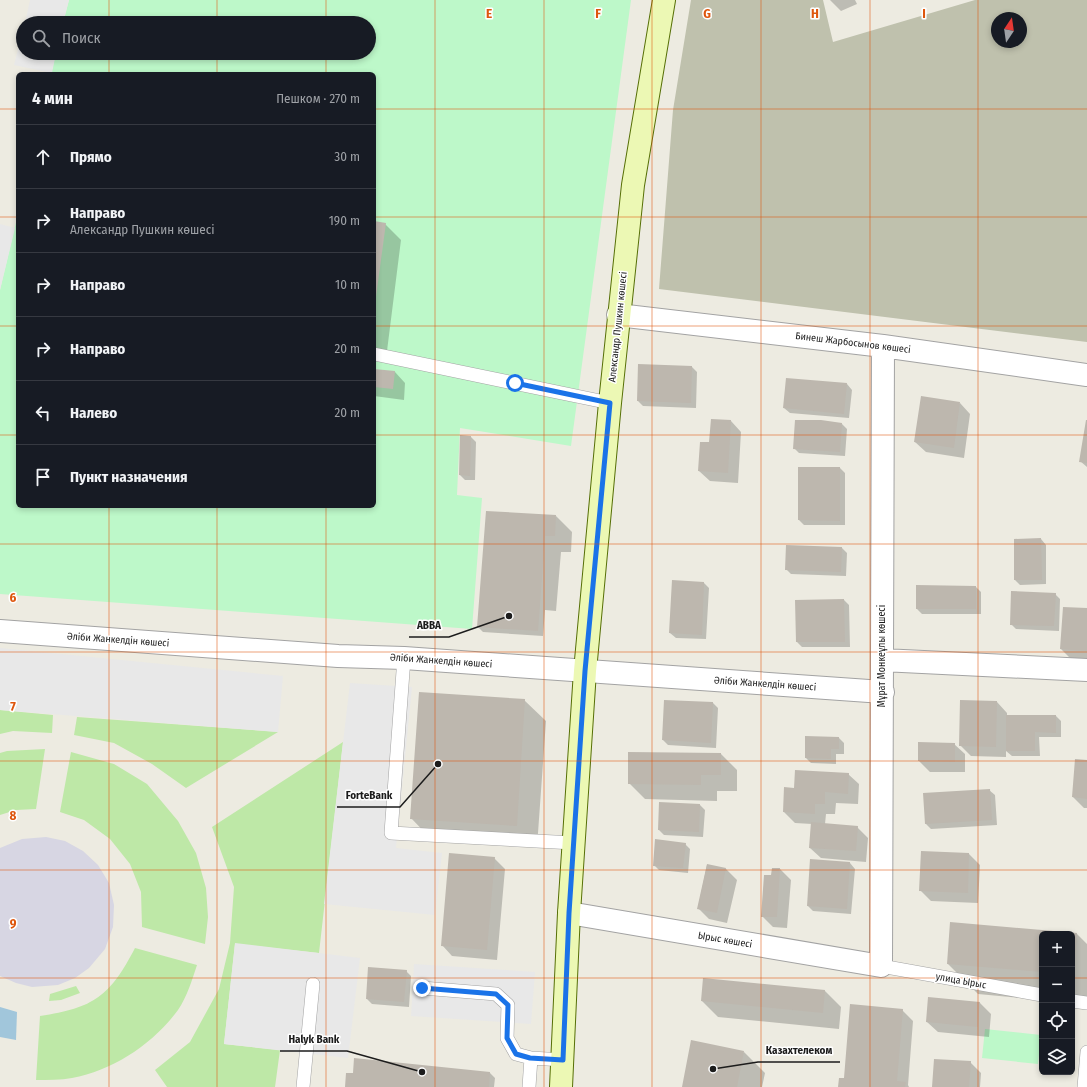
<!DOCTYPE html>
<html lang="ru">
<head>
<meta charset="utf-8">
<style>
	:root { --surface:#171b24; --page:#242831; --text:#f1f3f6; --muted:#9ea1a6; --line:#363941 }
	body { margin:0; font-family:"Fira Sans Condensed",sans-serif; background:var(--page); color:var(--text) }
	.controls { position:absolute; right:12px; bottom:12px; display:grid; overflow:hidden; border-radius:6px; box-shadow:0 2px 6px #0003 }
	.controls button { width:36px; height:36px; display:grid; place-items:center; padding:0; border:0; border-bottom:1px solid var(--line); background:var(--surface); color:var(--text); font:20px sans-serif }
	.compass { position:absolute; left:991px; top:12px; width:36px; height:36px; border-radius:50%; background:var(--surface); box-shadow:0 2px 6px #0003; rotate:13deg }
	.stop { position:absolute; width:12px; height:12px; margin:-9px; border:3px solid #1a73e8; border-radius:50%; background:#fff }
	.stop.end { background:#1a73e8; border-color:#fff; box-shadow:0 1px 4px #0008 }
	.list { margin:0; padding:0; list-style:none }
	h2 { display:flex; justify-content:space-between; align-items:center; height:52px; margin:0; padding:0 16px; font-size:17px }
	h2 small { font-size:13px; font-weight:400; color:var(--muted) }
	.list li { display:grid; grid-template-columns:26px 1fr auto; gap:12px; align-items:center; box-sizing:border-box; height:64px; padding:0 16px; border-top:1px solid var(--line) }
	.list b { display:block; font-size:15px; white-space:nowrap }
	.list p { margin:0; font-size:13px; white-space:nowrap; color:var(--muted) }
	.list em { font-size:13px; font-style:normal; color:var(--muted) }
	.icon { flex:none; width:22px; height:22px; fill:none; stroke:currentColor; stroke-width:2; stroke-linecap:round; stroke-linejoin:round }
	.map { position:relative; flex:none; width:1087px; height:1087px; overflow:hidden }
	.search { position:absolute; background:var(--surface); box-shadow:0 2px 6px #0003; left:16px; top:16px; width:360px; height:44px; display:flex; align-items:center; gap:10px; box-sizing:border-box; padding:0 14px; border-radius:22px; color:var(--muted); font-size:15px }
	.panel { position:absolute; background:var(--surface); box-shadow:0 2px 6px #0003; left:16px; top:72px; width:360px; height:436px; border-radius:6px }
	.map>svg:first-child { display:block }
</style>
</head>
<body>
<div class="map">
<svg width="1087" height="1087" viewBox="0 0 1087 1087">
	<rect width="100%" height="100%" fill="#edebe1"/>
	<!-- construction -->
	<path fill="#bfc1ad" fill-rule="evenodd" d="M691 0H823L833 42 975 0H1087V342L659 289 673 110ZM997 18H1021V42H997Z"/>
	<!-- grass -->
	<path fill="#bee8a7" d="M0 710 53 715 52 733 13 731 0 734Z
		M77 717 278 732 186 788 152 764 114 743 74 735Z
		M343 742 319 953 235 944 224 1044 280 1050 275 1087H167L155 1070 190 1042 219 989 230 943 234 887 212 827Z
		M45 749 36 809 16 810 0 815V753L7 751Z
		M71 752 114 764 147 784 178 821 196 853 206 888 208 917 205 944 142 927 141 892 130 864 110 839 84 820 60 812Z
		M135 948 197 965C192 980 187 997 178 1010 153 1044 114 1070 72 1078 61 1080 48 1080 36 1080L40 1016C94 1008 110 996 135 948Z
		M76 986 80 993 61 1000 49 1001 50 994Z"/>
	<!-- park -->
	<path fill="#bdf8c9" d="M69 0H631L571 446 460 428 457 495 482 498 472 629 0 594V290L18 214V506H374V74H51L56 53H369V23H63Z
		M985 1029 1041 1035 1038 1064 982 1058Z"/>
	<!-- parking -->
	<path fill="#e8e8e8" d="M30 0H69L63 23H25Z
		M23 30V53H56L52 73 14 65Z
		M0 224 15 228 0 290Z
		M0 648 283 676 278 732 0 710Z
		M350 683 412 687 396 848 442 853 435 915 324 904Z
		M235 943 360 958 348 1058 224 1044Z
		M414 964 535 972 531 1024 411 1016Z"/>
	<!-- plaza -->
	<path fill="#d7d6e3" d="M46 837 65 841 83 851 98 865 109 883 114 905 113 927 105 949 89 968 75 978 58 985 32 987 16 983 0 976V848L22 839Z"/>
	<!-- water -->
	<path fill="#a1c6db" d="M0 1007 17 1012 16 1040 0 1037Z"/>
	<!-- shadow -->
	<path fill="#0003" d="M830 0H855L857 4 841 11Z
		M374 222 385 224 401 240 387 351 374 349Z
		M639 365 692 367 697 372 696 408 643 406 638 401Z
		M374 370 395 372 405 383 404 400 374 396Z
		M847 384 852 390 849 418 790 413 784 408Z
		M960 403 970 414 964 458 926 452 915 442Z
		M731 421 741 432 738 483 710 481 699 471 710 443Z
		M1087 421V467L1080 461Z
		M842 424 847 429 845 456 799 453 794 448Z
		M471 437 476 442 475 480H465L460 475Z
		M840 468 845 473V525H804L799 520Z
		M556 516 572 532 571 552H561L556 611 545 610 543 636 483 632 478 627Z
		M1041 539 1046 545V584L1020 585 1015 580Z
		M842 548 847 553 846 576 791 574 786 569Z
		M673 581 704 583 709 588 706 639 676 638 670 633Z
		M976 587 981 592V614H922L917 609Z
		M1055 594 1060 599 1059 631 1016 629 1011 624Z
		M844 600 849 605 850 647H802L797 642 796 601Z
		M1087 609V661L1072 660 1061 649Z
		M524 700 546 721 537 847 432 840 411 818Z
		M665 701 713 703 718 708 716 748 668 745 663 740Z
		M997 702 1007 713V716H1056L1061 721V737H1039L1040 756H1012L1006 751V757L971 756 960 745Z
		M839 738 844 743V754H836V764L811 763 806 758Z
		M954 744 965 754V772H930L919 761Z
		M629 753 721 754 737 770V791H717V801L645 799 629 783Z
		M1076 761H1087V808H1084L1073 797Z
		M848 774 859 784 858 804 836 803 835 814H826L825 824 857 827 868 838 866 862 821 858 810 848 812 824 795 823 784 812 785 788 795 789Z
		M989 790 995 795 997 825 931 829 926 824 924 794Z
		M700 805 705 810 703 837 664 835 659 830Z
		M685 844 690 849 688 873 659 870 654 865Z
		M922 852 969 854 980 865 978 903 931 901 920 890Z
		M494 858 505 869 497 960 452 956 442 945Z
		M811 860 850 863 855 869 851 914 813 911 808 906Z
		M707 865 726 869 737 880 727 923 709 919 698 908Z
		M780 869 791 880 787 928 773 927 762 916Z
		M951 923 1077 934 1087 944V1003L1072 1002V934H1042V1000L978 994 948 964Z
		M406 971 411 976 409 1007 372 1004 367 999Z
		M825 991 841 1007 839 1029 718 1017 702 1001Z
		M929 998 980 1003 991 1014 989 1037 938 1032 927 1022Z
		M902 1010 913 1021 908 1085 909 1087H839Z
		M744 1052 765 1073 762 1087H683Z
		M970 1062 981 1073 980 1087H933Z
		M490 1073 495 1078 494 1087H346Z"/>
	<!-- building -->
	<path fill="#bdb7ae" d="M374 221 386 223 375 304H374Z
		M638 364 692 366 691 403 637 401Z
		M374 369 395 371 393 389 374 387Z
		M786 378 847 383 844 414 783 408Z
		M921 396 960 402 954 448 914 442Z
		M711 419 731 420 728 473 698 471 700 442H709Z
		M795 420H821L842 423 840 452 793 449Z
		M1086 420H1087V463L1079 462Z
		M460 435 471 436 470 476 459 475Z
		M798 467H840V521L798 520Z
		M486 511 556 515 555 536H545L538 631 477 627Z
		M1041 538 1042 580H1014V539Z
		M786 545 842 547 841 572 785 570Z
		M672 580 704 582 702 635 669 633Z
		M916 585 976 586V609H916Z
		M1011 591 1056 593 1054 626 1010 625Z
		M844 599 845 642H796L795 600Z
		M1063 607 1087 608V651L1060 649Z
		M419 692 525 699 517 826 410 819Z
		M664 700 713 702 711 743 662 740Z
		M960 700 997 701 996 747 959 746Z
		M1006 715H1056V733L1035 732V751H1006Z
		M805 736 839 737V749H831V759L805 758Z
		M918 742 955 743V762L918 761Z
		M628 752 721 753V775H701V785L628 784Z
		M1075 759 1087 760V799L1072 797Z
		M795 770 849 773 848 794 825 792V804H815V814L783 812 784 787 794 788Z
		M990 789 992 820 925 824 923 793Z
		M659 802 700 804 699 832 658 830Z
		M811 822 858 826 856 851 809 848Z
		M655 839 686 843 683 868 653 866Z
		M921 851 969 853 968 893 919 891Z
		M449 853 495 857 487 950 441 946Z
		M810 859 850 862 847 909 807 906Z
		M707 864 726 868 717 913 697 909Z
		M772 868H780L777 917H761L764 875H771Z
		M950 922 1077 933 1074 975H1072V934H1042V972L947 964Z
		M368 967 407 970 404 1002 366 999Z
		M703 978 825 990 823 1013 701 1001Z
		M928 997 980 1002 978 1027 926 1022Z
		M850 1004 903 1009 897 1081 906 1082 905 1087H838L839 1078H844Z
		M691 1040 744 1051 737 1087H682Z
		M354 1058 490 1072 489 1087H345L346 1073H353Z
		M934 1059 971 1061 969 1087H932Z"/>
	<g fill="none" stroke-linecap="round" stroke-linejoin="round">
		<!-- lane casing -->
		<g stroke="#a3a3a3" stroke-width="14">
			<path id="lane" d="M374 354 610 403
				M404 658 391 833 574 843
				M881 966 1042 995
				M422 988 496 994 508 1005 507 1038 516 1054 531 1058 563 1060
				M1072 1001 1087 1003
				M303 1087 313 984
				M529 1087 531 1058
				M1084 1087 1087 1052"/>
		</g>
		<!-- street casing -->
		<g stroke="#a3a3a3" stroke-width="24">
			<path id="street" d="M618 315 883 346 1087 375
				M0 631 338 656 404 658 883 692
				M882 660 1087 670
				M569 913 881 966 883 346"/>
		</g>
		<!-- secondary casing -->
		<g stroke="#566f06" stroke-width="24">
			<path id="secondary" d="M561 1087 569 913 585 671 610 403 633 185 664 0"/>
		</g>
		<!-- lane -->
		<use href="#lane" stroke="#fff" stroke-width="13"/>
		<!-- street -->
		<use href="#street" stroke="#fff" stroke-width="22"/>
		<!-- secondary -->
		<use href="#secondary" stroke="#ecf8b4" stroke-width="22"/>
	</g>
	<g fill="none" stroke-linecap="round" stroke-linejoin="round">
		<!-- route -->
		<path stroke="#1a73e8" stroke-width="5" d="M422 988 496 994 508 1005 507 1038 516 1054 530 1058 563 1060 569 913 585 671 610 403 515 383"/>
	</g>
	<!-- grid -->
	<path fill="none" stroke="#de560d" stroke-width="1" stroke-opacity="0.55" d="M109 0V23M217 0V23M326 0V23M435 0V1087M544 0V1087M652 0V1087M761 0V1087M870 0V1087M978 0V1087M109 53V74M217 53V74M326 53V74M0 109H18M374 109H1087M0 217H18M374 217H1087M0 326H18M374 326H1087M0 435H18M374 435H1087M109 506V1087M217 506V1087M326 506V1087M0 544H1087M0 652H1087M0 761H1087M0 870H1087M0 978H1042M1072 978H1087"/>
	<g text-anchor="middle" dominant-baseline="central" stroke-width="3" stroke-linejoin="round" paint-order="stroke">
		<!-- street labels -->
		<g font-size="10" fill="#1c1c1c" stroke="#fff">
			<text transform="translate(618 327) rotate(-84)">Александр Пушкин көшесі</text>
			<text transform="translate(853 343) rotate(7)">Бинеш Жарбосынов көшесі</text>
			<text transform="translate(118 640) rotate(4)">Әліби Жанкелдін көшесі</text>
			<text transform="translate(882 656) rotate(-90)">Мұрат Монкеұлы көшесі</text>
			<text transform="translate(441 661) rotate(4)">Әліби Жанкелдін көшесі</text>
			<text transform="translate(765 684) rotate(4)">Әліби Жанкелдін көшесі</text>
			<text transform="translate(725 940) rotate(10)">Ырыс көшесі</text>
			<text transform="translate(961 981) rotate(10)">улица Ырыс</text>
		</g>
	</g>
	<g font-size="13" text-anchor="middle" font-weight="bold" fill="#de560d" stroke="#fff" stroke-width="3" stroke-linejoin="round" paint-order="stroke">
		<text x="489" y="18">E</text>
		<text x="598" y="18">F</text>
		<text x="707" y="18">G</text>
		<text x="815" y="18">H</text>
		<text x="924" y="18">I</text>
		<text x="13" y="602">6</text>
		<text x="13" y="711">7</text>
		<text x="13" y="820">8</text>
		<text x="13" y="928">9</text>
	</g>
	<!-- callouts -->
	<path fill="none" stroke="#1c1c1c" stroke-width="1.5" d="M509 616L449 637H409M438 764L400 807H337M422 1072L347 1051H280M713 1069L758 1062H840"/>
	<g fill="#1c1c1c" stroke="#fff" stroke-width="1.5">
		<circle cx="509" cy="616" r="4"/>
		<circle cx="438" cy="764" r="4"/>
		<circle cx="422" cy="1072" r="4"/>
		<circle cx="713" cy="1069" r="4"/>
	</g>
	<g font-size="11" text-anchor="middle" font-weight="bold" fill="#1c1c1c" stroke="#fff" stroke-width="3" stroke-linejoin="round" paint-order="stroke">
		<text x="429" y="629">ABBA</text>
		<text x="369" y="799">ForteBank</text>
		<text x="314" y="1043">Halyk Bank</text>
		<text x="799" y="1054">Казахтелеком</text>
	</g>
</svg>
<div class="controls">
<button>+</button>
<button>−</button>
<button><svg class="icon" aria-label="locate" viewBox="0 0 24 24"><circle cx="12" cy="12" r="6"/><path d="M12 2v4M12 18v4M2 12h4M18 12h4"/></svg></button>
<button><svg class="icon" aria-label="layers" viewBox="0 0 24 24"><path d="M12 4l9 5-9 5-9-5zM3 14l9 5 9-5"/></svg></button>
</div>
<svg class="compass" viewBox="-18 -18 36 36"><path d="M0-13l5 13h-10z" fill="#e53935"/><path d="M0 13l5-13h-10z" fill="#9ea1a6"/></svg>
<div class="stop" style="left:515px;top:383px"></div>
<div class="stop end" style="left:422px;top:988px"></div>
<div class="search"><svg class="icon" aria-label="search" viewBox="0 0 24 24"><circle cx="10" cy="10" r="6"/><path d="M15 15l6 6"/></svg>Поиск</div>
<section class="panel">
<h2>4 мин<small>Пешком · 270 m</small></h2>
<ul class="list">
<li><svg class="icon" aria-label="ahead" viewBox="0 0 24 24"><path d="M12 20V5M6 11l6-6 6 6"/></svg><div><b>Прямо</b></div><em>30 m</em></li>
<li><svg class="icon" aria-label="right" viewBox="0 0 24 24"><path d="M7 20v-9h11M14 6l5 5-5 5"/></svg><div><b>Направо</b><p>Александр Пушкин көшесі</p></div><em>190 m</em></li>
<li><svg class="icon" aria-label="right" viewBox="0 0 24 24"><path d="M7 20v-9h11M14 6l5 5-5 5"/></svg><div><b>Направо</b></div><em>10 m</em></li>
<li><svg class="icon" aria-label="right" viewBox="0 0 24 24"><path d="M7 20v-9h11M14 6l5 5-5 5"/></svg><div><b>Направо</b></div><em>20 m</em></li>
<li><svg class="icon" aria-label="left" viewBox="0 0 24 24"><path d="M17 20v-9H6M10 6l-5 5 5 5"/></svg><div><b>Налево</b></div><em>20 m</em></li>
<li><svg class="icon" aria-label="arrive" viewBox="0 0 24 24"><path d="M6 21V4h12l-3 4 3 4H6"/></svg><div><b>Пункт назначения</b></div></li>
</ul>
</section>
</div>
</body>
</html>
